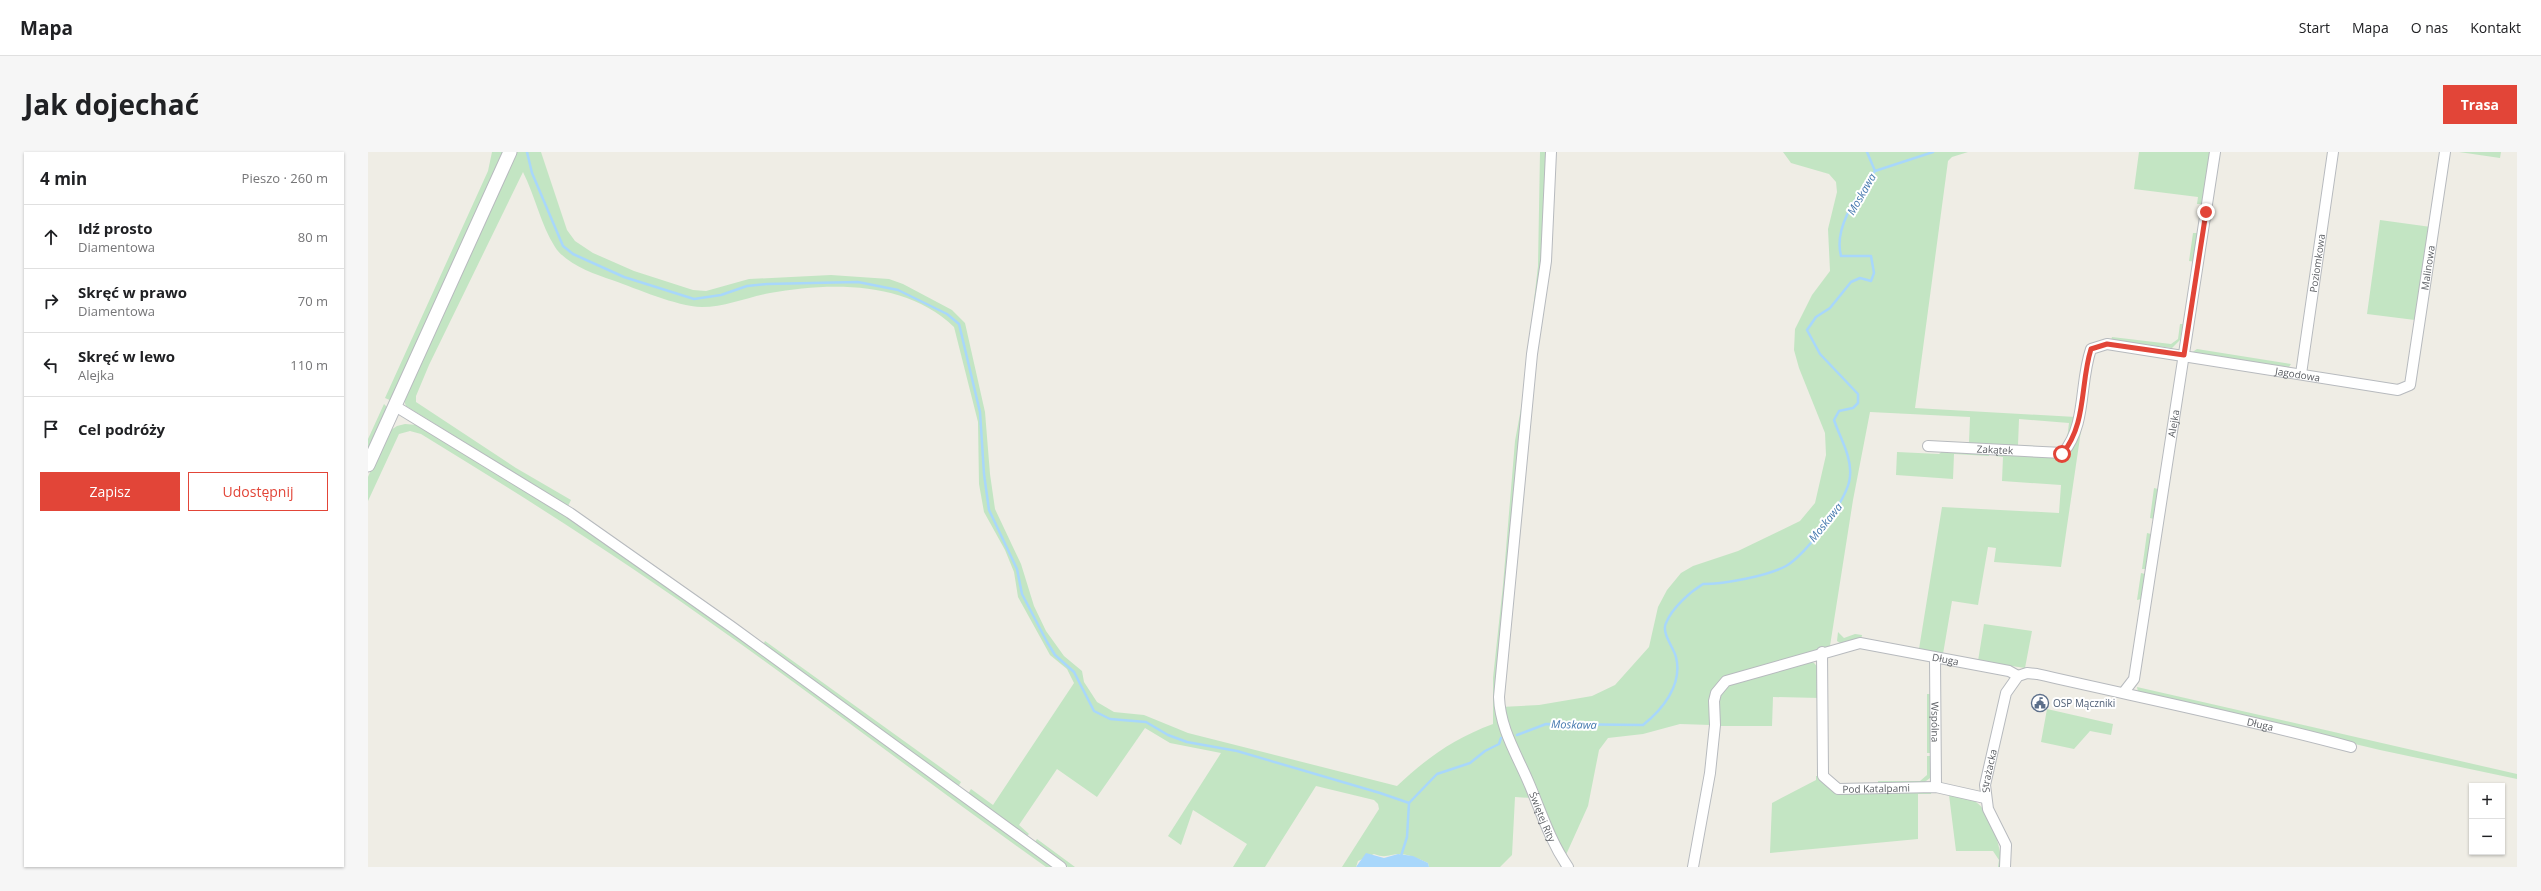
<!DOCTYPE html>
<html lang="pl">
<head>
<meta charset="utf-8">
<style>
	:root { --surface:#fff; --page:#f6f6f6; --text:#202124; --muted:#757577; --line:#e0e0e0; --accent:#e24538 }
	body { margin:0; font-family:"Open Sans",sans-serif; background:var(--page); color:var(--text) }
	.controls { position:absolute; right:12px; bottom:12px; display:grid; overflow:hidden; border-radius:0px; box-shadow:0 1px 3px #0004 }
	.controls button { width:36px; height:36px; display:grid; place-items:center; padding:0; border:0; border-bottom:1px solid var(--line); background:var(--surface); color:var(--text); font:20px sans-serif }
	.stop { position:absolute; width:12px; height:12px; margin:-9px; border:3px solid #e24538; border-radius:50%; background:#fff }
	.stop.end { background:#e24538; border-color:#fff; box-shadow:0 1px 4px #0008 }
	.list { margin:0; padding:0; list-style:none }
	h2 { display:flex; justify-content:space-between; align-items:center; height:52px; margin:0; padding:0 16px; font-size:17px }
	h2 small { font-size:13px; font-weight:400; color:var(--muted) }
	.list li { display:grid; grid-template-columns:26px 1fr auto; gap:12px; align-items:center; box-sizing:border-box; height:64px; padding:0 16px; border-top:1px solid var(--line) }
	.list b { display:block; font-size:15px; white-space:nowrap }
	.list p { margin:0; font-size:13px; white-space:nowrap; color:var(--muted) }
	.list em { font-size:13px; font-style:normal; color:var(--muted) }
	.actions { display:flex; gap:8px; padding:12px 16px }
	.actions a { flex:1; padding:9px 0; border:1px solid var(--accent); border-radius:0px; text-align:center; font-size:14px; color:var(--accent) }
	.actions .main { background:var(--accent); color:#fff }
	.icon { flex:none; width:22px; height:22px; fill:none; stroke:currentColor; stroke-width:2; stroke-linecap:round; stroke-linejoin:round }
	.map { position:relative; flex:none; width:2149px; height:715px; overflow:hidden; border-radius:0px }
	header { display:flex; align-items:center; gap:24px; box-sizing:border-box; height:56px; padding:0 20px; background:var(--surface); border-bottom:1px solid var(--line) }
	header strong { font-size:19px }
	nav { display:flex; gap:22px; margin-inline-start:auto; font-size:14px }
	.intro { display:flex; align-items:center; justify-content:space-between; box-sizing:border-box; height:96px; padding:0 24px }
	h1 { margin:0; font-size:28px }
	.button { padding:10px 18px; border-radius:0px; background:var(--accent); color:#fff; font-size:14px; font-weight:700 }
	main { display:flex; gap:24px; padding:0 24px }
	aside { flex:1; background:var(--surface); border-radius:0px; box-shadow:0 1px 3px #0004 }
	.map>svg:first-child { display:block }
</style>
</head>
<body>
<header>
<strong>Mapa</strong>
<nav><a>Start</a><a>Mapa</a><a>O nas</a><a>Kontakt</a></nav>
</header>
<div class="intro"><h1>Jak dojechać</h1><a class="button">Trasa</a></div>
<main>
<aside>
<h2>4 min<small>Pieszo · 260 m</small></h2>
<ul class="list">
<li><svg class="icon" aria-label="ahead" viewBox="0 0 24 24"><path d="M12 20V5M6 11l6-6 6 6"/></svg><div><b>Idź prosto</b><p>Diamentowa</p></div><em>80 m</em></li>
<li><svg class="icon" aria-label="right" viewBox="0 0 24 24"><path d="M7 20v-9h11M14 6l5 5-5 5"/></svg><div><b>Skręć w prawo</b><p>Diamentowa</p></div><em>70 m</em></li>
<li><svg class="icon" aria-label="left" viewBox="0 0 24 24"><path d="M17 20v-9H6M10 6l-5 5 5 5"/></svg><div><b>Skręć w lewo</b><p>Alejka</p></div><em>110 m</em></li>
<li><svg class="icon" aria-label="arrive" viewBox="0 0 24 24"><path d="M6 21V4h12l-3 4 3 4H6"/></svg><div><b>Cel podróży</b></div></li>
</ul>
<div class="actions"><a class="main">Zapisz</a><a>Udostępnij</a></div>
</aside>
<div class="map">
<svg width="2149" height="715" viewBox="0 0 2149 715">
	<rect width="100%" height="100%" fill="#efede5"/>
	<!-- green -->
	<path fill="#c3e5c3" d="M124 0H137L24 249 17 246 120 19Z
		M147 0H173L199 78 207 89 225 101 266 119 325 138 338 139 381 127 423 125 463 123 521 127 535 132 584 158 597 171 617 260 622 322 627 357 653 412 666 454 678 479 696 504 714 519 716 530 729 550 746 560 776 563 820 581 1029 634C1060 605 1085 587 1125 572V526L1135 433 1147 289 1154 251 1170 114 1172 0H1181L1177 80 1128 547 1163 646 1147 645 1144 703 1132 715H1061L1060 711C1051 707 1043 703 1033 702 1020 702 1019 707 1006 702L990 709 988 715H974L1011 657 1010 652 1006 648 948 634 897 715H865L879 692 825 658 813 693 800 684 853 601 802 591 777 576 729 645 689 617 651 673 661 682 659 684 600 642 603 637 625 653 706 531 699 517 682 503 650 445 646 420 637 398 616 360 611 332 610 270 586 175C539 129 463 130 402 141 380 145 357 155 334 155 307 154 270 137 244 128 226 122 198 112 187 95 173 73 167 44 155 20L61 213 48 244V250L148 316 203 348 200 354 38 254 36 249Z
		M1415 0H1600L1584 5 1580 9 1547 256 1708 265 1702 288 1692 298 1677 297V295L1691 296 1699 288 1701 271 1651 267 1650 293 1667 294 1666 297 1594 293 1595 290H1601L1602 265 1502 260 1485 348 1462 494 1354 526 1346 538 1343 573 1312 572 1275 582 1240 586 1231 598 1220 654 1197 705 1181 677 1133 555 1171 553 1224 544 1247 533 1281 495 1290 455 1299 438 1313 421 1325 414 1370 399 1432 369 1447 351 1458 303 1457 281 1431 216 1426 198 1427 177 1444 143 1462 119 1460 77 1469 40 1468 30 1461 22 1423 11Z
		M1771 0H1842L1835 52H1829L1830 45 1766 37Z
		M2091 0H2133L2132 6Z
		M2012 68 2063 75 2047 168 1999 162Z
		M1825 81H1831L1827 110 1821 109Z
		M1812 172H1815L1812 188 1804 196 1743 188 1744 185 1803 192 1810 187Z
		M1829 197 1923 212 1921 215 1823 201Z
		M16 252 21 257 0 303V287Z
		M37 272 50 273 203 366 364 480 687 715H678C571 639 467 559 360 483 260 411 158 346 53 282L42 279 31 282 0 349V325L20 280 29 274Z
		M1714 272 1693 415 1626 410 1628 396 1620 395 1610 453 1584 449 1575 502 1551 497 1574 355 1691 361 1693 333 1634 329 1635 305 1628 304 1629 301 1699 305 1708 289Z
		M1576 298 1621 301V304L1586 302 1585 327 1528 323 1529 300 1571 302Z
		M1786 336 1790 337 1786 367 1782 366Z
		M1779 381 1783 382 1778 417H1774Z
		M1773 421 1777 422 1773 447 1769 448Z
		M1616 472 1664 479 1657 516 1610 509Z
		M1470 480 1476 486 1487 482 1494 483 1493 488 1472 491 1469 489Z
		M397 489 593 630 590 635 395 493Z
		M1441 508C1456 514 1451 532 1452 546L1405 545 1404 574H1350L1352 544 1359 534Z
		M1769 535 2149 622V627L2012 598 1770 540Z
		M1559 542H1563L1562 601H1559Z
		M1679 557 1745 572 1743 583 1722 579 1706 597 1673 590Z
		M1559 604H1562V626L1554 632 1510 633V629H1552L1559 623Z
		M1448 624H1451L1467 640 1564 638 1563 642H1550V687L1402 701 1404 651 1448 628Z
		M1581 643C1591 644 1600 645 1608 650 1622 659 1635 699 1633 715H1630L1631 708 1625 699H1588Z
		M669 687 707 715H700L667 690Z"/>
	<!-- water -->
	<path fill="#a8d7fb" d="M998 701 1016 706 1030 702 1045 704 1060 711 1061 715H988Z"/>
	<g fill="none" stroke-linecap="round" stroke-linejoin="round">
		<!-- stream -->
		<path stroke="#a8d7fb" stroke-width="2.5" d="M159 0 164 21 195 94 205 102 256 125 326 147 353 143 379 134 399 132 490 130 530 138 579 162 591 172 612 260 616 322 621 358 649 417 654 442 679 490 687 503 706 520 726 559 742 567 778 570 800 583 819 590 869 599 1012 641 1041 651
			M1507 19 1565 0
			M1149 583 1178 572 1275 573C1294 558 1315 533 1308 505 1306 496 1293 481 1298 471 1304 456 1322 440 1335 432 1357 432 1399 424 1418 414 1438 403 1481 346 1482 324 1484 305 1472 286 1466 268L1471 259 1485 256 1490 251V242L1452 202 1439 178 1448 165 1462 156 1483 130 1492 126 1503 129 1506 121 1503 104H1473C1465 74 1491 42 1507 19L1499 0
			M1033 704 1039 685 1041 651 1069 622 1102 611 1117 599 1131 592 1133 586"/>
		<!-- minor casing -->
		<g stroke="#b7babe" stroke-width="12">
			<g id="minor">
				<path id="s1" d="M1183 0 1178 109 1164 202 1131 545C1132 576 1148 601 1160 629 1173 659 1181 687 1200 715"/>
				<path id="s2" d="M1933 222 1965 0"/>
				<path d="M27 254 202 361 364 475 693 715"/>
				<path id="s3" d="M1560 294 1695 301C1719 272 1711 232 1723 197L1739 192 2030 238 2042 233 2077 0"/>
				<path id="s4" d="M1454 500 1455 624 1470 637 1568 635 1617 646"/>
				<path id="s5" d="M1567 506 1568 635"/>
				<path id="s6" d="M1756 540 1766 527 1847 0"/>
				<path id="s7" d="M1325 715 1342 621 1347 573 1346 549 1348 541 1358 529 1492 491 1641 519 1650 524"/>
				<path id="s8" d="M1637 715 1638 693 1620 657 1617 633 1638 541 1650 524 1659 521 1669 522C1774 546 1879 567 1983 595"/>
			</g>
		</g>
		<!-- tertiary casing -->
		<g stroke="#b7babe" stroke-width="15">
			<path id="tertiary" d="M0 313 142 0"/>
		</g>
		<!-- minor -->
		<use href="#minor" stroke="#fff" stroke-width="10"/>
		<!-- tertiary -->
		<use href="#tertiary" stroke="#fff" stroke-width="13"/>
	</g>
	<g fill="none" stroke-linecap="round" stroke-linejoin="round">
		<!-- route -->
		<path stroke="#e24538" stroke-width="5" d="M1694 302C1719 272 1712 232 1723 197L1739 192 1816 203 1838 60"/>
	</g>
	<!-- icons -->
	<defs>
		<g id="civic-ring" transform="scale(0.9)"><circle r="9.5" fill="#fff" stroke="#5c6f8a" stroke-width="1.5"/><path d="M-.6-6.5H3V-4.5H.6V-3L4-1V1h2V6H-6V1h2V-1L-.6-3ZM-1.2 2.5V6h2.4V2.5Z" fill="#5c6f8a"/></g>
	</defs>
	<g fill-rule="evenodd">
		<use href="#civic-ring" x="1672" y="551"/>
	</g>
	<g text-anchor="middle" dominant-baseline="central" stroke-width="4" stroke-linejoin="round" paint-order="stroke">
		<!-- street labels -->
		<g font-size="10" fill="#5d6065" stroke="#fff">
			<text stroke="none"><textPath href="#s2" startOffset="112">Poziomkowa</textPath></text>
			<text stroke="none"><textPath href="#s3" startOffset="687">Malinowa</textPath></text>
			<text stroke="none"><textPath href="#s3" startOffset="454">Jagodowa</textPath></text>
			<text stroke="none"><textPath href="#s6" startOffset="275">Alejka</textPath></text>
			<text stroke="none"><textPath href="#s3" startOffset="67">Zakątek</textPath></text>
			<text stroke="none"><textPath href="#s7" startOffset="418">Długa</textPath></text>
			<text stroke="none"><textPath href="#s5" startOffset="64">Wspólna</textPath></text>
			<text stroke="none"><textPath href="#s8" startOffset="450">Długa</textPath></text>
			<text stroke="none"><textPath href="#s8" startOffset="101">Strażacka</textPath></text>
			<text stroke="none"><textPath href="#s4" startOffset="182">Pod Katalpami</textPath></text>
			<text stroke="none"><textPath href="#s1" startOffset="676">Świętej Rity</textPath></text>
		</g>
		<!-- service labels -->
		<g font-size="10" fill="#4e5e75" stroke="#fff" text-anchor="start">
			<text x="1685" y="551">OSP Mączniki</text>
		</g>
		<!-- water labels -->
		<g font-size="11" font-style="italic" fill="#4578ae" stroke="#fff">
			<text transform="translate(1493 42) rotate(-60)">Moskawa</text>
			<text transform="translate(1457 370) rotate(-51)">Moskawa</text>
			<text transform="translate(1206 572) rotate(1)">Moskawa</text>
		</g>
	</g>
</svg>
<div class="controls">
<button>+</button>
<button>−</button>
</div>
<div class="stop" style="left:1694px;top:302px"></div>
<div class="stop end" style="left:1838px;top:60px"></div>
</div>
</main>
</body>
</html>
